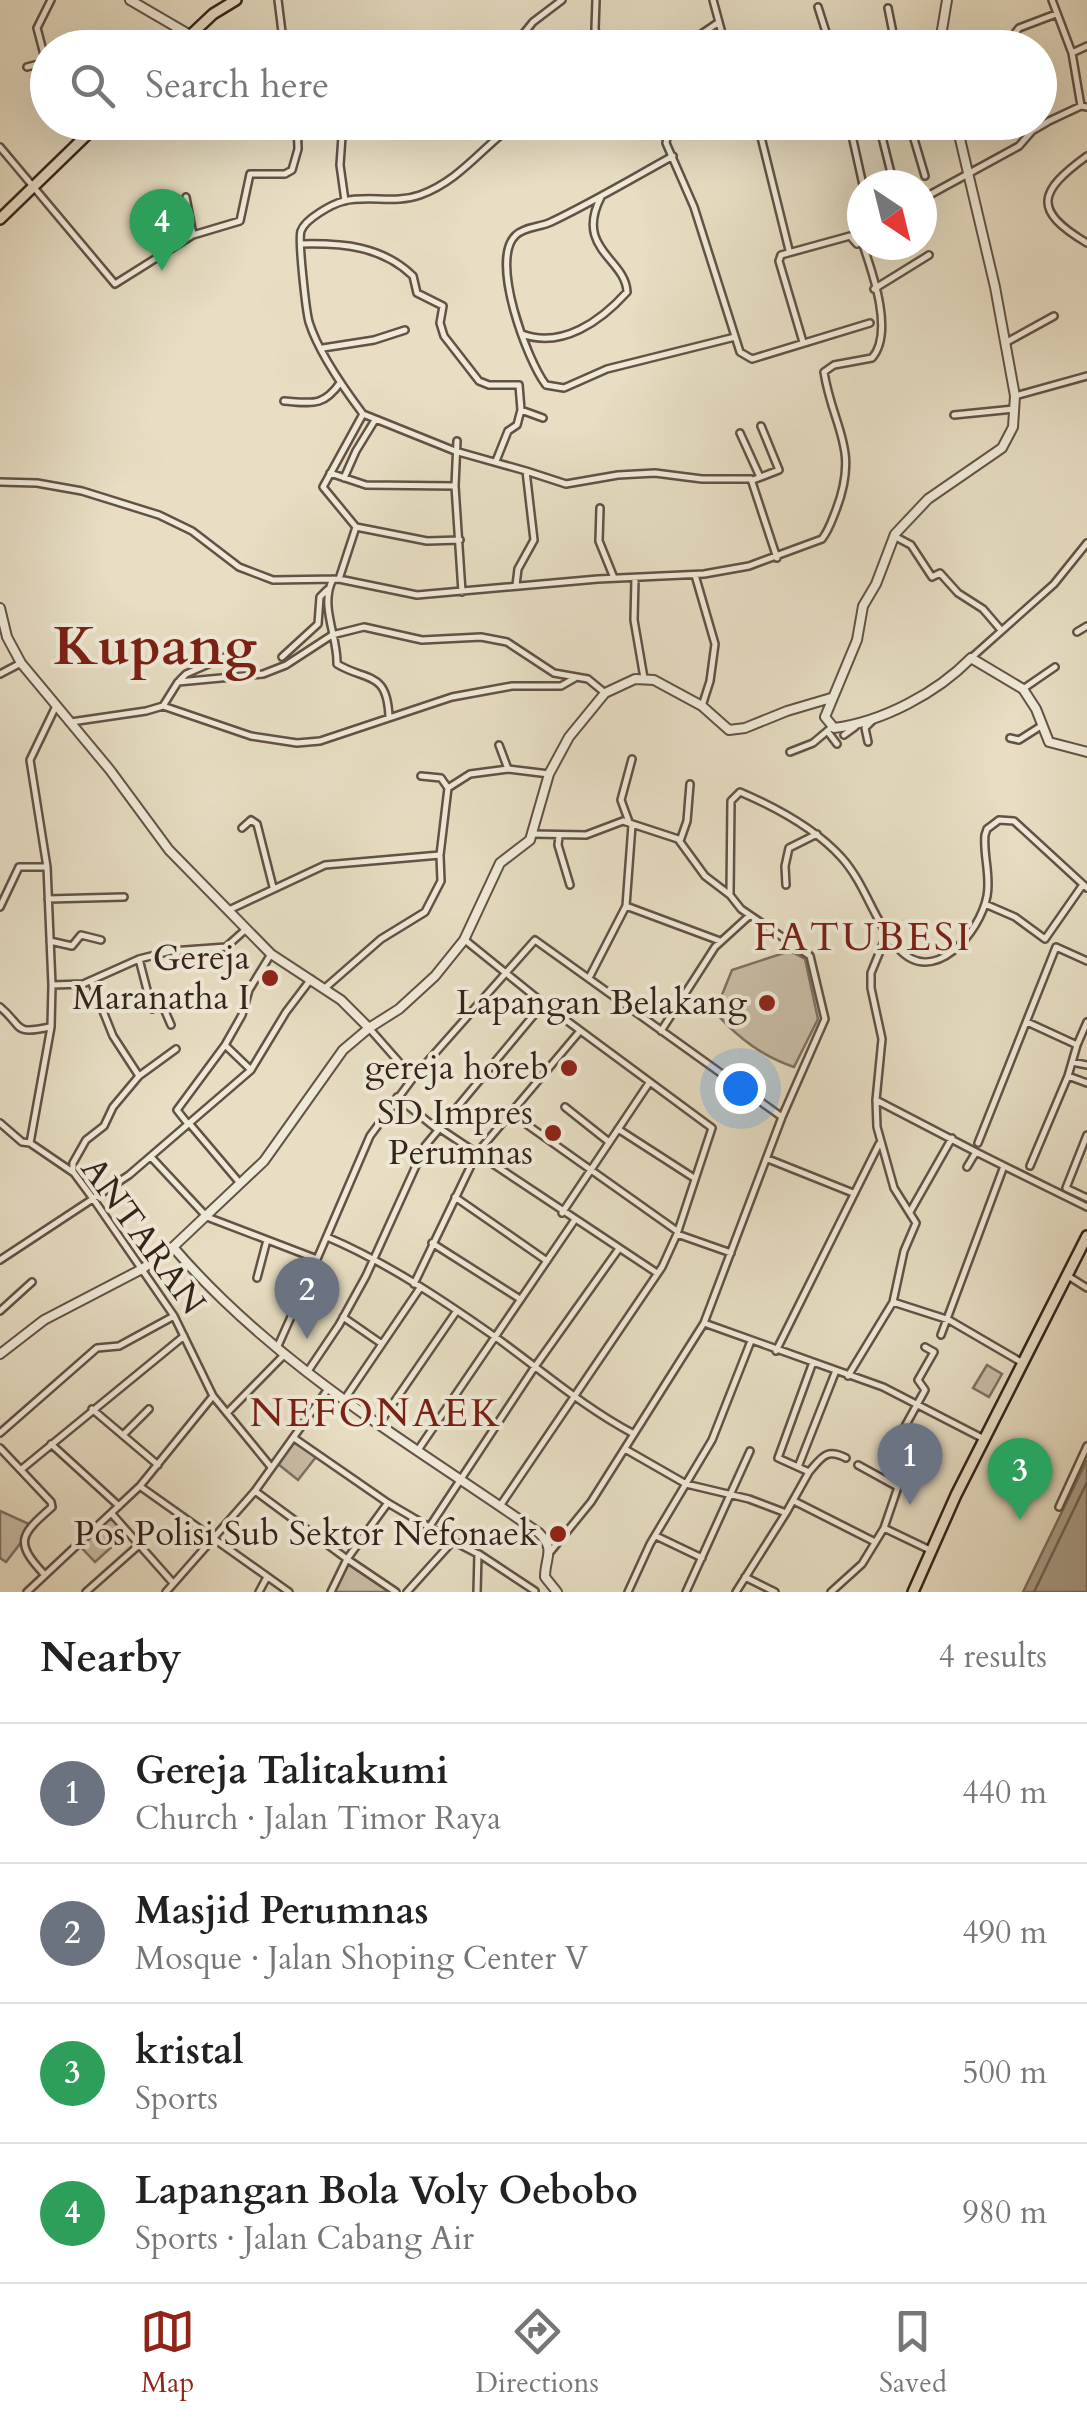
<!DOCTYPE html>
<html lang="en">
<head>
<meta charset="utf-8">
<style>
	:root { --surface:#fff; --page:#f6f6f6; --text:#222; --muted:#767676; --line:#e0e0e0; --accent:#8f2418 }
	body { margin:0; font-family:Cardo,serif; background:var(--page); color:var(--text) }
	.compass { position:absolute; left:847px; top:170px; width:90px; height:90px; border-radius:50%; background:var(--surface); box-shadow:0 10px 40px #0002; rotate:145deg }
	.you { position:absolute; left:740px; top:1088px; width:35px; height:35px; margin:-25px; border:8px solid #fff; border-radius:50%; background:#1a73e8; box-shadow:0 0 0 15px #1a73e833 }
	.badge { display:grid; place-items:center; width:65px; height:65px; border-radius:50%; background:var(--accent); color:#fff; font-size:32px; font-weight:700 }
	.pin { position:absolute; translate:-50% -82px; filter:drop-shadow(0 2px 5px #0008) }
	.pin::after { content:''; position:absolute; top:52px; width:35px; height:30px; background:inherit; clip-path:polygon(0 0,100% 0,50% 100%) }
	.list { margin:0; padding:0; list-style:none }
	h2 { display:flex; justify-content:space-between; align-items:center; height:130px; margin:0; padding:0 40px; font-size:42px }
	h2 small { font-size:32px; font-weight:400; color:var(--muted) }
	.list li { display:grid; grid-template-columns:65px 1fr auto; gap:30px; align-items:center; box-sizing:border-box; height:140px; padding:0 40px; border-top:2px solid var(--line) }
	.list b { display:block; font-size:38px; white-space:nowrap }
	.list p { margin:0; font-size:32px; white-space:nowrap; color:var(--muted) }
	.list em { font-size:32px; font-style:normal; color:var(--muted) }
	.icon { flex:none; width:55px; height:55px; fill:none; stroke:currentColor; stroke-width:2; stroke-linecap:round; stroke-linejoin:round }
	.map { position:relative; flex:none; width:1087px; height:1592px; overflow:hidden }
	.search { position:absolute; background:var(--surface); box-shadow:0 10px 40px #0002; left:30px; right:30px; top:30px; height:110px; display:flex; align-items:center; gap:25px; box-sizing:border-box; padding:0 35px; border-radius:55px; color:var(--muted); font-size:38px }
	.sheet { height:690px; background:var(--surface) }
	nav { display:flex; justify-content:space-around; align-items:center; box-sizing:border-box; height:140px; border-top:2px solid var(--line); background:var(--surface); font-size:28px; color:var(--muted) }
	nav a { display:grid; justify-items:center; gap:5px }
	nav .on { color:var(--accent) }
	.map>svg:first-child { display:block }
</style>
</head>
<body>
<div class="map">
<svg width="1087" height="1592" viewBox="0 0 1087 1592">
	<rect width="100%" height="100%" fill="#e7dec3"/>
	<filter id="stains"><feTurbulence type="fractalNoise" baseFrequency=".002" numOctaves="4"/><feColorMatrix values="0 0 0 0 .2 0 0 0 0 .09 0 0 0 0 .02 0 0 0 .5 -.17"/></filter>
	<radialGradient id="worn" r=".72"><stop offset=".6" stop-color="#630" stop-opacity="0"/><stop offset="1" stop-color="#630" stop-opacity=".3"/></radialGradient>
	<!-- green -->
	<path fill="#c9bea7" stroke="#7f7162" stroke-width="2.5" d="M790 951 805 959 818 1019 794 1067C762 1056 738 1038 715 1012L732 970Z
		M987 1365 1002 1374 989 1397 973 1388Z
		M295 1441 316 1457 298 1480 278 1464Z
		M0 1511 29 1524 26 1536 6 1562 0 1558Z
		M111 1517 126 1534 95 1562 79 1545Z
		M348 1564 389 1592H333Z"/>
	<!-- water -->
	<path fill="#aa9f8a" stroke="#7b6e5e" stroke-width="2.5" d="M1087 1460V1592H1023Z"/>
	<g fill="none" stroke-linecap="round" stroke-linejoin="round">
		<!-- shore -->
		<path stroke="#706253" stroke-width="2.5" d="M1034 1592 1087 1482"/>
		<!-- minor casing -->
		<g stroke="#625246" stroke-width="10">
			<path id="minor" d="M278 0 284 48
				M596 0 595 29 600 48
				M713 0 726 48
				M1052 0 1072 53 1081 106 1087 107
				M818 7 831 48
				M888 8 896 48
				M512 48 533 22 562 0
				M681 48 719 22
				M918 48 938 43
				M1003 48 1019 28 1056 14
				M1072 53 1087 46
				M47 66 37 28 51 0
				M27 67 46 62
				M343 122 340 165 345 201
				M680 122 668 132 666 143 694 207 740 352 752 359 870 323
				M849 122 863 185
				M909 122 925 176
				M680 125 710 134 749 127
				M758 125 789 250
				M880 129 894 185
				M851 134 908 122
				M0 147 115 284 193 235 240 221 250 174H285L292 170 298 149 297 122
				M673 156C633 178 593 202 551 222 541 227 524 227 516 235 489 259 527 360 546 385L564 388 607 369 735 337
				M1087 156C1039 191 1031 210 1087 243
				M186 197 193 235
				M922 199 1019 146 1032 131 1049 121 1081 106
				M301 244C343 243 382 246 413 276L417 293 443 306 440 323 444 336 479 381 489 385H519L521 410 517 425 508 431 496 461
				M874 289 929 255
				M522 334C562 349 601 321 627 292 626 259 574 249 601 197
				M803 342 779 261 781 255 850 236 857 244
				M1005 343 1054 316
				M323 348 374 340 405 330
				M1015 396 1087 376
				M284 401C312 403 323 407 340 383
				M521 410 543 418
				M363 414 455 451 526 471 534 540 518 569 516 585
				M954 415 1014 409
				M740 433 760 477
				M457 441 455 486 462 592
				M526 471 566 484 618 475 655 473 702 479H751L777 558
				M330 473 366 485 455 486
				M344 478 356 451 375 420
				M753 480 779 470 761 426
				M0 482 37 483 82 491 159 515 192 531 239 567 273 580 339 579 417 595 598 579 704 574 749 566 822 539C829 530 832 520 836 510 860 448 833 429 824 372L834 365 872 358C894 333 873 274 863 245
				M600 508 599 541 614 578
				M894 536 911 545 932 577 940 573 958 593 983 609 1001 630
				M460 540 427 541 356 527 323 487 363 414C345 390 318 351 309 322 306 311 298 240 301 231 305 219 332 204 344 201 369 195 395 204 420 195 461 180 483 146 517 122
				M695 575 715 644 710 681 702 706
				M333 579C319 606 338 636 337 664 367 682 387 670 389 717
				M339 579 356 527
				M635 579 634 620 644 678
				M1077 632 1087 626
				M282 657 318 624 320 597 327 590
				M971 658 1054 584 1087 543
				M0 674 21 663
				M180 680 186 674 229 655
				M1023 689 1055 667
				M56 706 30 760 47 867 52 985 51 1027 30 1143 74 1173 94 1200 174 1316 213 1396 271 1467
				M163 706 178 682 263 674 286 665 332 635 364 627 422 640 481 637 507 642 554 673 588 679 605 693
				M71 722 146 711 163 706 251 736 297 743 320 741 452 697 512 686H561L575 678
				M828 732 837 744
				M844 735 855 727
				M1010 738 1019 740 1041 726
				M868 742 865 728 872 721
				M499 745 508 769 549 774
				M790 752 813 743 832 727
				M448 788 470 774 508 769
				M629 822 621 800 632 759
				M632 825 626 906 720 941
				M242 828 251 820 257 824 273 887
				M532 834 586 835 623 821 678 839 705 876 730 895 741 909 810 956 825 1019 782 1117 704 1323 591 1502 551 1551
				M559 836 558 845 570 885
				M680 841 687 821 690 784
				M786 885 785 866 789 848 817 834
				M730 893 731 801 740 792C775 807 816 829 842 858 866 885 874 922 898 948 933 988 980 933 987 896 991 876 983 855 985 835L987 829 999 820 1014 821 1087 888
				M48 899 124 897
				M985 904 1015 917 1045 939 1082 886
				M0 907 19 867H47
				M229 910 325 865 440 855 448 788 441 778 421 776
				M887 934 871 973V988L882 1039 876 1100 877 1127 894 1188 916 1223 904 1251 893 1302
				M465 940 543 1003 712 1128 677 1234 662 1267 500 1506
				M50 941 72 946 81 935 101 940
				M139 959 152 1009 162 1004 171 1025
				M590 976 626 906
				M52 985 83 984 139 959 171 951 226 947 245 930
				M325 988 381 939 425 912 441 881 440 856
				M0 1007C24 1027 12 1035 50 1027
				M1027 1022 1077 1045 1068 1076 1030 1166
				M369 1028 413 1078
				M661 1031 715 947 749 916
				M1077 1045 1087 1022
				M1072 1062 1087 1065
				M251 1070 225 1045 242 1015 249 990 271 954
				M139 1076 176 1049
				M1068 1076 1087 1083
				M397 1097 437 1129
				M876 1100 976 1152
				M565 1107 609 1142
				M512 1114 677 1231
				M0 1123 22 1142 30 1143
				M189 1123 239 1182
				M188 1124 177 1110 225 1045
				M439 1128 657 1273
				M618 1129 694 1178
				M1087 1135 1066 1188 1087 1198
				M978 1143 1056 947 1087 961
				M151 1157 207 1217 317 1259 277 1348
				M768 1159 853 1193
				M1004 1166 1087 1207
				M73 1170V1163L86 1140 104 1126 113 1107 139 1076 113 1036 91 981
				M455 1197 547 1261
				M910 1212 952 1138
				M562 1213 649 1083
				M677 1234 731 1253
				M327 1237C386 1262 441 1299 494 1336 540 1369 583 1407 634 1434
				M432 1243 520 1299
				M317 1259 370 1136 413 1078 535 940 782 1117
				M0 1260 129 1175 251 1070 286 1012 311 979
				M1068 1276 1087 1288
				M257 1278 267 1240
				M414 1284 477 1153 580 1031
				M0 1311 32 1282
				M343 1317 382 1344
				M704 1323 883 1387 982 1438
				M941 1335 1004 1166 976 1152 967 1167
				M776 1351 879 1144
				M308 1371 339 1325 366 1276 425 1146 543 1004
				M848 1376 893 1302 949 1320 1021 1362
				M344 1400 420 1288
				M92 1409 158 1465
				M229 1411 283 1356
				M379 1424 456 1312
				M0 1433 97 1348 119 1346 174 1316
				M123 1435 149 1409
				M294 1438 388 1503 453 1541
				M51 1444 119 1506
				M0 1448 51 1502 52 1507C20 1535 14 1542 44 1574
				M625 1449 686 1484 749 1499 786 1513 809 1472 798 1467 835 1373
				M418 1450 574 1221
				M858 1465 898 1487 884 1528 932 1551
				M798 1467 778 1458 813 1362
				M23 1468 184 1336
				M809 1472C822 1457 826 1448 846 1458
				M141 1487 289 1592
				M898 1487 906 1470 902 1459 892 1450 925 1390 918 1380 934 1352 925 1347
				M255 1491 347 1559 331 1592
				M794 1501 875 1542
				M387 1504 347 1559 396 1592
				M1059 1507 1087 1446
				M112 1514 173 1583
				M430 1526 534 1368 618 1250
				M656 1536 702 1558
				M479 1554 535 1591
				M745 1577 775 1592
				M27 1592 140 1486 213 1396
				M86 1592 139 1545
				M166 1592 255 1491 328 1389
				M259 1592 267 1577
				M407 1592 453 1541 478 1554 477 1592
				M628 1592 650 1544 712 1440 751 1341
				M686 1592 750 1451
				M736 1592 786 1513
				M831 1592 862 1564 884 1528"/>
		</g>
		<!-- tertiary casing -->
		<g stroke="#625246" stroke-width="12">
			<path id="tertiary" d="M130 0 190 35
				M939 48 947 0
				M956 122 995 287 1015 396 1013 427 1002 448 928 499 895 534 876 584 863 606 857 640 825 717 834 728C882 722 937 693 971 658L1023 689 1036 709 1049 742 1087 752
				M0 608 7 637 21 663 110 770 169 850 271 954 341 1000 369 1028
				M173 1247C277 1368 410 1443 539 1533 556 1550 545 1557 545 1577L557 1592
				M0 1354 44 1320 142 1269 173 1247 264 1161 343 1050 369 1028 399 1009 435 976 464 940 500 863 530 840 549 774 569 737 605 693 635 679 654 680 702 706 729 730 745 728 787 711 831 698"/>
		</g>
		<!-- primary casing -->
		<g stroke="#35241c" stroke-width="14">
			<path id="primary" d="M177 48 213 14 236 0
				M0 219 100 122"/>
		</g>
		<!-- trunk casing -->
		<g stroke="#35241c" stroke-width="14">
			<path id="trunk" d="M913 1592 956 1495 1087 1236"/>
		</g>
		<!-- minor -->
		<use href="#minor" stroke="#efead8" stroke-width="5"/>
		<!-- tertiary -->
		<use href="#tertiary" stroke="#efead8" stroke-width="8"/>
		<!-- primary -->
		<use href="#primary" stroke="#e7dec3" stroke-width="9"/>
		<!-- trunk -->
		<use href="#trunk" stroke="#e7dec3" stroke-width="9"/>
	</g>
	<!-- markers -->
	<g fill="#8f2418" stroke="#efead8" stroke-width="4">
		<circle cx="270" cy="978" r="10"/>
		<circle cx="767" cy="1003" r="10"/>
		<circle cx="569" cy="1068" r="10"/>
		<circle cx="553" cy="1133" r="10"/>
		<circle cx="558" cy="1534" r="10"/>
	</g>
	<g text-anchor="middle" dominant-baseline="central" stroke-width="8" stroke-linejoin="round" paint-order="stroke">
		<!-- poi labels -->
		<g font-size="35" fill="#35241c" stroke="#efead8" text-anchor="end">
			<text x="250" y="958">Gereja<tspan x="250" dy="40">Maranatha I</tspan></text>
			<text x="747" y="1003">Lapangan Belakang</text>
			<text x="549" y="1068">gereja horeb</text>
			<text x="533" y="1113">SD Impres<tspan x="533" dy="40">Perumnas</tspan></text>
			<text x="538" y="1534">Pos Polisi Sub Sektor Nefonaek</text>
		</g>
		<!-- street labels -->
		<g font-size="35" fill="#35241c" stroke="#efead8">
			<text transform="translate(143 1236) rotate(54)">ANTARAN</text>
		</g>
		<!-- quarter labels -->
		<g font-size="40" letter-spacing="2.5" fill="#7a1f14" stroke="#efead8">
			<text x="863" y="937">FATUBESI</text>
			<text x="376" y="1413">NEFONAEK</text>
		</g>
		<!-- town labels -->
		<g font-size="55" font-weight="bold" fill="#7a1f14" stroke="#efead8">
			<text x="155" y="647">Kupang</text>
		</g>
	</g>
	<rect width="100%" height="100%" filter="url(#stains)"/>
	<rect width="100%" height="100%" fill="url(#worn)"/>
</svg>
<svg class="compass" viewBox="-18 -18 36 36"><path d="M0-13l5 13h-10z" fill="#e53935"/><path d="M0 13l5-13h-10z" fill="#767676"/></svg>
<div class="you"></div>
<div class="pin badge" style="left:910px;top:1505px;background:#6b7280">1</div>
<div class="pin badge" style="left:307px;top:1339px;background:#6b7280">2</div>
<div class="pin badge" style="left:1020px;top:1520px;background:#2e9e5b">3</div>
<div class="pin badge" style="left:162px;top:271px;background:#2e9e5b">4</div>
<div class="search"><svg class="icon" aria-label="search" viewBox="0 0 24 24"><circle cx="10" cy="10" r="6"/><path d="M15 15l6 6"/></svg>Search here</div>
</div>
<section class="sheet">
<h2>Nearby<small>4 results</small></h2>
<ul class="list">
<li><span class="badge" style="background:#6b7280">1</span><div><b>Gereja Talitakumi</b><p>Church · Jalan Timor Raya</p></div><em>440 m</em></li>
<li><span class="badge" style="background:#6b7280">2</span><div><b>Masjid Perumnas</b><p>Mosque · Jalan Shoping Center V</p></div><em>490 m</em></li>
<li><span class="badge" style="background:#2e9e5b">3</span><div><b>kristal</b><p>Sports</p></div><em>500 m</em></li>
<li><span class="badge" style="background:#2e9e5b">4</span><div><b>Lapangan Bola Voly Oebobo</b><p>Sports · Jalan Cabang Air</p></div><em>980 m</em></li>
</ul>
</section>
<nav>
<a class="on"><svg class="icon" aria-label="map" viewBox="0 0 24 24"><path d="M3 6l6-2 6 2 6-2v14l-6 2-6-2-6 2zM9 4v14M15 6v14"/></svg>Map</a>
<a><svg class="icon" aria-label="directions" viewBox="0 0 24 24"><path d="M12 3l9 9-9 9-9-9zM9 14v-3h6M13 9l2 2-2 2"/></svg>Directions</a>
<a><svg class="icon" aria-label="saved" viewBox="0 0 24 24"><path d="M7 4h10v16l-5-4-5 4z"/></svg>Saved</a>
</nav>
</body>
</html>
